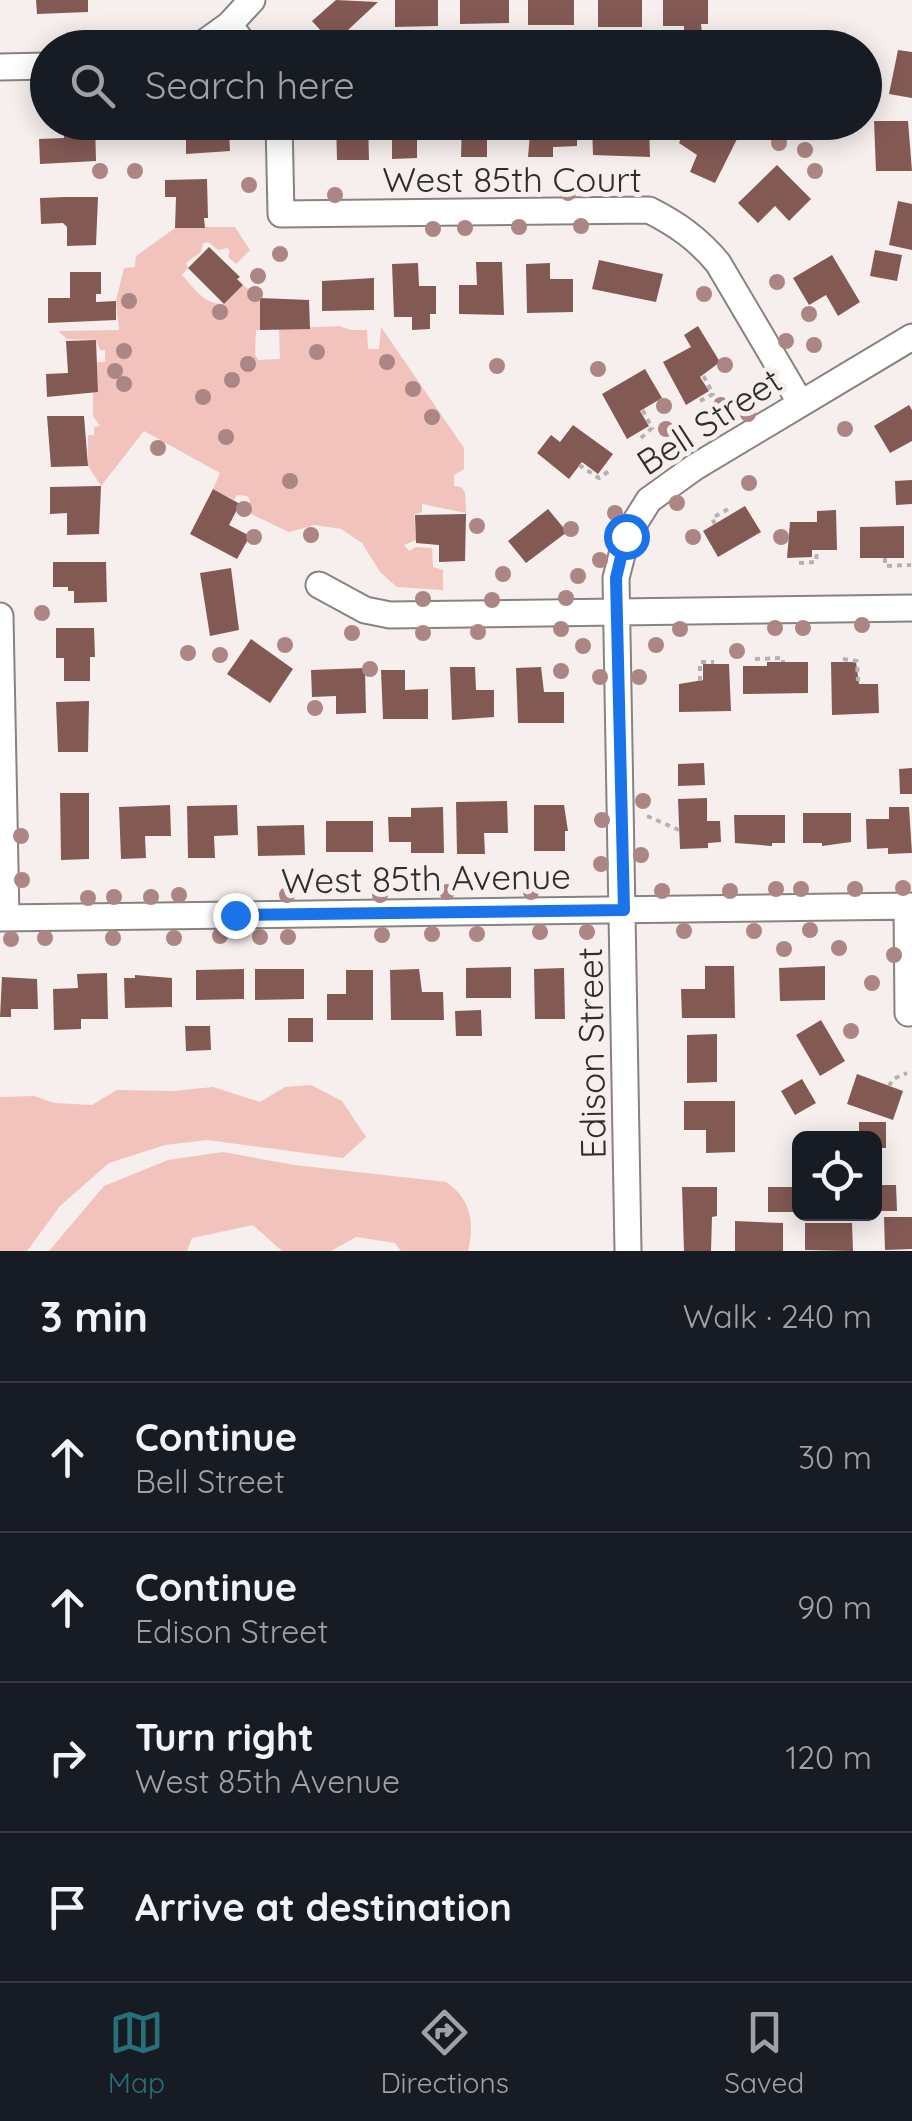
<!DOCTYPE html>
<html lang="en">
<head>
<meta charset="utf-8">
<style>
	:root { --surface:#171b24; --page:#20242c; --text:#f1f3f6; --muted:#9ea1a6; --line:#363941; --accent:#277079 }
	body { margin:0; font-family:Quicksand,sans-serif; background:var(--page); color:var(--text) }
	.controls { position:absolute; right:30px; bottom:30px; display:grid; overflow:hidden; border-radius:15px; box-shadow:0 5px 25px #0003 }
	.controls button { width:90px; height:90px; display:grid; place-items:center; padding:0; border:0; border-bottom:2px solid var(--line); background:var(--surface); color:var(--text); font:50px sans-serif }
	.stop { position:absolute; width:30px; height:30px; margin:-22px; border:8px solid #1a73e8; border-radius:50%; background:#fff }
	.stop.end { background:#1a73e8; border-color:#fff; box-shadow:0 2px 10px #0008 }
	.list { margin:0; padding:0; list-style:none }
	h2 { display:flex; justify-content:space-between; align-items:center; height:130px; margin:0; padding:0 40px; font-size:42px }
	h2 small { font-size:32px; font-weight:400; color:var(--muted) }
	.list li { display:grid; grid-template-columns:65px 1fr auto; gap:30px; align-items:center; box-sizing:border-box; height:150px; padding:0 40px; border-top:2px solid var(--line) }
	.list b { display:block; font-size:38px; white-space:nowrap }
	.list p { margin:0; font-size:32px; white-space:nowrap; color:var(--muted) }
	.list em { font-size:32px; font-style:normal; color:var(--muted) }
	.icon { flex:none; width:55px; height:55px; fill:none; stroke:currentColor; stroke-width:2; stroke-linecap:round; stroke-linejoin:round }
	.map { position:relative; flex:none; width:912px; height:1251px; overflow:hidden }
	.search { position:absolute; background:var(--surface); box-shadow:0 5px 25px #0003; left:30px; right:30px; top:30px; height:110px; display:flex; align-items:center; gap:25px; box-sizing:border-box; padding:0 35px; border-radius:55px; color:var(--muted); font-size:38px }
	.sheet { height:730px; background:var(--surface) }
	nav { display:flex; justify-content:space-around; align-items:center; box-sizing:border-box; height:140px; border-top:2px solid var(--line); background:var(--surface); font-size:28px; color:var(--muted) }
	nav a { display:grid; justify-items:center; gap:5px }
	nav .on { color:var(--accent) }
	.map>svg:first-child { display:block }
</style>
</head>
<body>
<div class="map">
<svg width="912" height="1251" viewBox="0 0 912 1251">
	<rect width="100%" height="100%" fill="#f6efee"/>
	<!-- green -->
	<path fill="#f2c2bc" d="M207 227H235L250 250 236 264 228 257 230 251 227 248 218 250 208 242 203 243 201 252 186 263 188 268 182 275C194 288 204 305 224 304L243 285 260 298V330H256L255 354 258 360 280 359 279 329 339 326 351 330H367L368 349H379L381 327 464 448V469L454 475V486L461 487 465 492 466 513 422 504V512L414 515 416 540 404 545 409 551 416 547 432 548 433 567 443 570V590L397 587 380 572 362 543 341 529 315 525 289 532 249 513 250 500 247 496 237 495 234 500 213 489 220 473 144 431 101 486 88 466V435H94V427L100 426 93 416V392L98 391 97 362H105V350H100L96 340 67 339 58 331 119 330 116 301 124 268 135 267 136 256 175 228Z
		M311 1085 342 1101 366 1137 343 1158 207 1140 165 1145 109 1163 60 1206 27 1251H0V1097L34 1096 54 1103 92 1105 117 1090 174 1091 213 1087 260 1102 285 1087Z
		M223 1152 294 1165 446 1182C471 1199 475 1222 468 1251H401L395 1243 356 1237 331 1251H282L253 1225 192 1238 187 1251H49L104 1186 168 1160Z"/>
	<!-- building -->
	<path fill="#835954" d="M36 0H88V12L37 14Z
		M336 0 378 2 333 44 312 21Z
		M395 0H438V26L395 27Z
		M460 0H509V23L460 24Z
		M528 0H574V25H528Z
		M598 0H642V27H598Z
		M663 0H708V24H701L702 34H684V26H663Z
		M898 50 912 52V98L889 94Z
		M874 121H908L912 171H876Z
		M64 122H95L96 161 40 164 39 139 64 138Z
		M195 122H225V130H229L230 151 186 154V134H196Z
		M336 122H368L369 160H337Z
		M392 122H442L443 138 417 140V158L392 159Z
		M462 122H511V137L487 140V157H461Z
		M531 122H577V146L553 147V157H528Z
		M688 122H704L738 137 715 183 690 172 697 155 679 143Z
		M592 125H649L650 157 593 155Z
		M777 165 811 199 789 221 775 206 758 223 738 203Z
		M207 179 208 218H204L205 228H175L176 197H165V180Z
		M65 197H98L96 245 67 246V227L63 223 41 224 40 198Z
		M898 201 912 204V250L889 245Z
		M209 247 240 277 237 279 243 285 224 304 188 268Z
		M875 250 902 255 897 281 870 276Z
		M832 255 860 302 838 316 826 295 809 305 793 278Z
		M599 260 663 274 656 302 592 289Z
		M476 262H502L504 315 459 314V285H477Z
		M418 263 419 286H436V314H430V329L412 330V317H394L392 264Z
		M550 263V279H573V312L527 313 526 264Z
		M70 272H101V294H96V302L116 301V320L48 323V298H70Z
		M374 278V310L322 311V281Z
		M260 298 309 300 310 329 260 330Z
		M698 326 720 362 700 377 709 391 686 405 663 362 691 347 684 335Z
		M96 340 98 392 47 397 46 374 68 373 66 341Z
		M645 369 662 398 640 411 649 426 627 439 602 394Z
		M909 405 912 410V441L890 453 874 426Z
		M47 416H84L88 466 51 467Z
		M573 425 613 454 598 474 582 462 569 479 537 453 551 435 560 442Z
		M912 480V504L896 505 895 481Z
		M101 486 99 534 67 535V513L50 514V487Z
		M213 489 240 504 229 525 250 536 237 559 190 534Z
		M745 506 761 532 718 557 703 531Z
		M548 509 567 532 526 563 508 541Z
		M836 510 837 550H812V557L787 558 790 522H817V511Z
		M466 514 465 561 439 562V545L416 543 415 515Z
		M904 526V558H860V527Z
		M53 562H106L107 602 74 603V591H68V587H53Z
		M231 568 239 630 210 636 200 573Z
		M56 628H94L95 657H90V681H64V658H56Z
		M251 639 293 669 270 703 227 674Z
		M767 662H808V693L743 694V666H767Z
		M831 662H856L859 684H878L879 713 832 715Z
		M703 664H729L731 711 679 712V684L703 680Z
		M450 667H475L476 690H494V717L452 720Z
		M541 667 544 692H564V723H518L516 668Z
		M365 668 366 713 336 714V696L312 697 311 670Z
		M381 670H405V690L428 689V719H383Z
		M89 701 88 752H58L56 702Z
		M704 763 705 785 678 786V764Z
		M912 768V794H900L899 769Z
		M60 793H89V859L61 860Z
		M707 798V821H720L721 842 708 843V848L680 849 678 799Z
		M507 801 508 833H484L485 854H457L456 802Z
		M170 805 171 836H145L146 858 121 859 119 807Z
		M237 805 238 835 214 836 215 858H188L187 806Z
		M534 805H564L568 831H565V851H534Z
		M443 807 444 853H411V842H389L388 817H411V808Z
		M889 807H909L912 853 888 854V848L867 849 866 819H889Z
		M803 813H851V842L822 846V843H803Z
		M734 815H785V843H772V846L735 843Z
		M326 821H373V852H326Z
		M304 825 305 855 258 856 257 826Z
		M705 966H734L735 1018H682L681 989H705Z
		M825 966V1000L780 1001 779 968Z
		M511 967V998H466V968Z
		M564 968 565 1019H535L534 969Z
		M244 969V999L196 1000V970Z
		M255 969H304V999L255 1000Z
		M419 969 422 992H443L444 1020H391L390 970Z
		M346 970H373V1020H327V994H346Z
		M107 973 108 1019H81V1029L54 1030 53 989 78 988 77 974Z
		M135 975 172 978V1007L125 1008 124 978H135Z
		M2 977 37 979 38 1009H11V1017H0Z
		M481 1010 482 1036H456L455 1011Z
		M288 1018H313V1042H288Z
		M821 1020 845 1061 820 1076 796 1035Z
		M185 1026H210L211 1050 186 1051Z
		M717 1034V1082L687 1083V1035Z
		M857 1074 903 1091 893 1120 847 1104Z
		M802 1079 816 1103 795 1115 781 1091Z
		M684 1101H735V1152L706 1153V1130H684Z
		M859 1122H886V1148H874V1138H859Z
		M874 1185H896L897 1211H874Z
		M682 1187H717V1216L712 1217 711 1251H684Z
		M768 1187H794V1212H768Z
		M884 1217H912V1249L885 1250Z
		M735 1221 783 1223V1251H735Z
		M805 1223H852L853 1251 805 1250Z"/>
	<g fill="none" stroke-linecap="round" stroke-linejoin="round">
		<!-- minor casing -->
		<g stroke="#888281" stroke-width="29">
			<path id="minor" d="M229 25 247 48
				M197 48 229 25 252 0
				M0 67 48 66
				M279 122 281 214 649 210C677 224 698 239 718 263L800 402
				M319 585 365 610 390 615 912 608
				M0 616 6 918
				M907 906 908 1013
				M0 918 912 906
				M628 1251 616 578 627 535 649 500 695 467 912 337"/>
		</g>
		<!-- path -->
		<path stroke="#b6b1b0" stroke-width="4" stroke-dasharray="5 5" stroke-linecap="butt" d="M700 401 713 394 703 375
			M641 438 652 428 642 409
			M579 465 599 478 612 469
			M715 524 712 518 732 507
			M885 558V566L911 565
			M799 563 816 562 817 550
			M755 659 783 658V662
			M843 659 857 661 858 681
			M700 681V662H714
			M647 816 679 830
			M889 1086 893 1079 907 1073"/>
		<!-- minor -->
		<use href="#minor" stroke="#fff" stroke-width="25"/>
	</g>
	<!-- trees -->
	<g fill="#ab8684">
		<circle cx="779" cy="143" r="8"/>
		<circle cx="805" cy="150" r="8"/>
		<circle cx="100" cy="171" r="8"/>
		<circle cx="135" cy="171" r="8"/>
		<circle cx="815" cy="171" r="8"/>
		<circle cx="249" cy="185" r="8"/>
		<circle cx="568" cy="193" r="8"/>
		<circle cx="335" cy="195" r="8"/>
		<circle cx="581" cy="226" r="8"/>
		<circle cx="519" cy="227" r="8"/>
		<circle cx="465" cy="228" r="8"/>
		<circle cx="433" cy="229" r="8"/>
		<circle cx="280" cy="254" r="8"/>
		<circle cx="258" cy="276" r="8"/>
		<circle cx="777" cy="282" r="8"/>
		<circle cx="255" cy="294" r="8"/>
		<circle cx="704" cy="294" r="8"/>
		<circle cx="129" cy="301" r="8"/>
		<circle cx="220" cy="312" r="8"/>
		<circle cx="809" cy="314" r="8"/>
		<circle cx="786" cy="341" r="8"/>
		<circle cx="814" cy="345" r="8"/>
		<circle cx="124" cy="351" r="8"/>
		<circle cx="317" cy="352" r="8"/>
		<circle cx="387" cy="362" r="8"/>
		<circle cx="248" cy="364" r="8"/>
		<circle cx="725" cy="365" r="8"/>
		<circle cx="497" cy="366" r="8"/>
		<circle cx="598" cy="369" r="8"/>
		<circle cx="115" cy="371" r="8"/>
		<circle cx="232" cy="380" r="8"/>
		<circle cx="124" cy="384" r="8"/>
		<circle cx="413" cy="389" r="8"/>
		<circle cx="203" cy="397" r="8"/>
		<circle cx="721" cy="405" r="8"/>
		<circle cx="664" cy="406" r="8"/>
		<circle cx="748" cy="414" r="8"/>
		<circle cx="432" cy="417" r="8"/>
		<circle cx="666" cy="429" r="8"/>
		<circle cx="845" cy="429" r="8"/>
		<circle cx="226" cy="437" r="8"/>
		<circle cx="158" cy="448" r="8"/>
		<circle cx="685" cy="448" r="8"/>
		<circle cx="290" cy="481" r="8"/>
		<circle cx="749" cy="483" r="8"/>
		<circle cx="677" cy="503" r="8"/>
		<circle cx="244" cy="509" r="8"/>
		<circle cx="615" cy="513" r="8"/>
		<circle cx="477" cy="526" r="8"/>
		<circle cx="571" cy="529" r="8"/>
		<circle cx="311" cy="535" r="8"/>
		<circle cx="254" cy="537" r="8"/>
		<circle cx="693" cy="537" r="8"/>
		<circle cx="781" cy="537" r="8"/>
		<circle cx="600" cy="560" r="8"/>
		<circle cx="503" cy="574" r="8"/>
		<circle cx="578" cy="576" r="8"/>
		<circle cx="566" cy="598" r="8"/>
		<circle cx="423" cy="599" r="8"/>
		<circle cx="492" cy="600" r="8"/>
		<circle cx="42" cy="613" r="8"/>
		<circle cx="862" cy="625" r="8"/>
		<circle cx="775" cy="628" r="8"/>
		<circle cx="803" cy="628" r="8"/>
		<circle cx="561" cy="629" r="8"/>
		<circle cx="680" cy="629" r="8"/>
		<circle cx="478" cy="632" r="8"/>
		<circle cx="352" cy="633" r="8"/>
		<circle cx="423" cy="633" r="8"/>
		<circle cx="285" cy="645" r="8"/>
		<circle cx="656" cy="645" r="8"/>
		<circle cx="583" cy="646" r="8"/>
		<circle cx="737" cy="651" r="8"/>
		<circle cx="188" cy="653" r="8"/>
		<circle cx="220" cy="655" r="8"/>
		<circle cx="370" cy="669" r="8"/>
		<circle cx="561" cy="671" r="8"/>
		<circle cx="600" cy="677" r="8"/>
		<circle cx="639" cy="677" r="8"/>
		<circle cx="315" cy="708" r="8"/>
		<circle cx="643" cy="801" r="8"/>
		<circle cx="602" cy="820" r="8"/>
		<circle cx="21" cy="836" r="8"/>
		<circle cx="641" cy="855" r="8"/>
		<circle cx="601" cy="864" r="8"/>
		<circle cx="22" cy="880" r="8"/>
		<circle cx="903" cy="888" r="8"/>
		<circle cx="776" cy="889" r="8"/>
		<circle cx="801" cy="889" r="8"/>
		<circle cx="855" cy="889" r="8"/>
		<circle cx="662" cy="891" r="8"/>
		<circle cx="730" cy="891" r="8"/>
		<circle cx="447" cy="892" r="8"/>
		<circle cx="531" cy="892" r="8"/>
		<circle cx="179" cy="895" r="8"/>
		<circle cx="287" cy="895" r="8"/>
		<circle cx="380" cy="895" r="8"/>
		<circle cx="114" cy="897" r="8"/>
		<circle cx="151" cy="897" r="8"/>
		<circle cx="88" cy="898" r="8"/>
		<circle cx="810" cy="930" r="8"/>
		<circle cx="684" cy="931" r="8"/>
		<circle cx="754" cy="931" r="8"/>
		<circle cx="540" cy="932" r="8"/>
		<circle cx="587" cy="932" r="8"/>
		<circle cx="432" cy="934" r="8"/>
		<circle cx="477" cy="934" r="8"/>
		<circle cx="382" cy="935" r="8"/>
		<circle cx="220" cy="936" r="8"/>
		<circle cx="260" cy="937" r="8"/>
		<circle cx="288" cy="937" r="8"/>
		<circle cx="45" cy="938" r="8"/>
		<circle cx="113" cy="938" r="8"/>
		<circle cx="174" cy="938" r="8"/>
		<circle cx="11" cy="939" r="8"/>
		<circle cx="839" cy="948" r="8"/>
		<circle cx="784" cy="949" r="8"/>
		<circle cx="894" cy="955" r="8"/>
		<circle cx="872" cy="983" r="8"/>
		<circle cx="851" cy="1031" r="8"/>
	</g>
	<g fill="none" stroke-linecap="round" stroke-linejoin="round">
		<!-- route -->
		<path stroke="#1a73e8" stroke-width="12" d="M235 915 624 910 616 578 626 536"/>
	</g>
	<g text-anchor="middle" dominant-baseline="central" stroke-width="10" stroke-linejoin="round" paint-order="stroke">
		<!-- street labels -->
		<g font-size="35" fill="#302e2d" stroke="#f6efee">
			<text x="512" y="179">West 85th Court</text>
			<text transform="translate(709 421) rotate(-33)">Bell Street</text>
			<text transform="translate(426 878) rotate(-1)">West 85th Avenue</text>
			<text transform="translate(591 1053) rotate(-91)">Edison Street</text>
		</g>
	</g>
</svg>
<div class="controls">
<button><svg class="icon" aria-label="locate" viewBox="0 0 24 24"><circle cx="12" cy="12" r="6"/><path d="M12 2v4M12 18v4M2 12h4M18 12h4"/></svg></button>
</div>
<div class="stop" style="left:626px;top:536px"></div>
<div class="stop end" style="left:235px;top:915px"></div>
<div class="search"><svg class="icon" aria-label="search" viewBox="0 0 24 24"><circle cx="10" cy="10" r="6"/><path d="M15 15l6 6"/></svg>Search here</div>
</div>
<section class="sheet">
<h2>3 min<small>Walk · 240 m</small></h2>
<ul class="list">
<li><svg class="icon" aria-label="ahead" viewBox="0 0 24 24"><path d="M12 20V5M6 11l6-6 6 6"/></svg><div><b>Continue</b><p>Bell Street</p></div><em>30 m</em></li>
<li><svg class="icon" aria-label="ahead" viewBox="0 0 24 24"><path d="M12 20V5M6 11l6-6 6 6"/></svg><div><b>Continue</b><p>Edison Street</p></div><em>90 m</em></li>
<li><svg class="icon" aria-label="right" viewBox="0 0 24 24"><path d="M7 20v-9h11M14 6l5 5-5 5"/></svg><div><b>Turn right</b><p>West 85th Avenue</p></div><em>120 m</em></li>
<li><svg class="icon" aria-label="arrive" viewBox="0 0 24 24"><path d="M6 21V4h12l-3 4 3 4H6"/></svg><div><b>Arrive at destination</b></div></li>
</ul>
</section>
<nav>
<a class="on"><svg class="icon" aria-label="map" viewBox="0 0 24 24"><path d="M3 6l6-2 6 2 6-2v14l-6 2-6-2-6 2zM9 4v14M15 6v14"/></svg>Map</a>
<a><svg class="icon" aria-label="directions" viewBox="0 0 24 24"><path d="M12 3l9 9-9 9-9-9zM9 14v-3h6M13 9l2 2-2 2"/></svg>Directions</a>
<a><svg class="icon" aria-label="saved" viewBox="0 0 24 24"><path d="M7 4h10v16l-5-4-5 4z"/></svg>Saved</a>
</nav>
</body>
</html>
